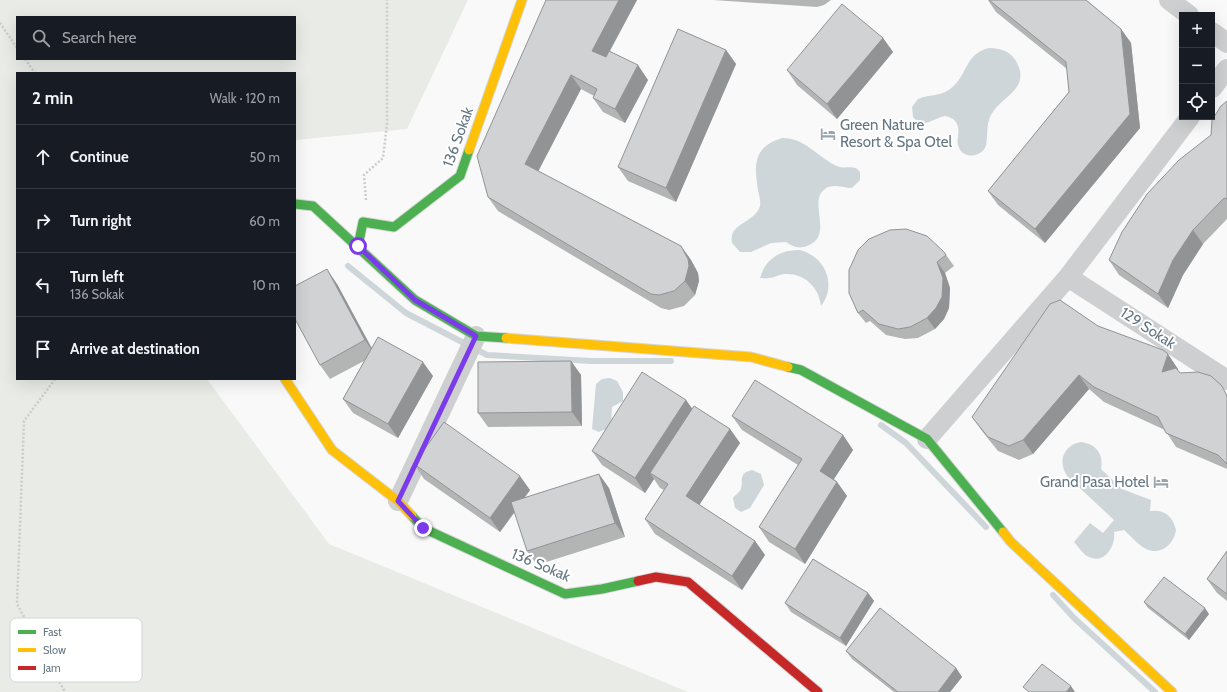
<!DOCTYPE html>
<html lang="en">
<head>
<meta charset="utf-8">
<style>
	:root { --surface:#171b24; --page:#242831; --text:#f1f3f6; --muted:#9ea1a6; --line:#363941 }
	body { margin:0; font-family:Cabin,sans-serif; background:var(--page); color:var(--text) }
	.controls { position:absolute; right:12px; top:12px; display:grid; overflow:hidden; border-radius:0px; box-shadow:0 4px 16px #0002 }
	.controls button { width:36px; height:36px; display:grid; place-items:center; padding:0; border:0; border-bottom:1px solid var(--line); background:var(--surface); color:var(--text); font:20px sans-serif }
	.stop { position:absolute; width:12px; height:12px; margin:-9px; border:3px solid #7c3aed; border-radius:50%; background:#fff }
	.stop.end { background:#7c3aed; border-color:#fff; box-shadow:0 1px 4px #0008 }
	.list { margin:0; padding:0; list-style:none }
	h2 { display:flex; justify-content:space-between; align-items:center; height:52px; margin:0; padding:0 16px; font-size:17px }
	h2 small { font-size:13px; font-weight:400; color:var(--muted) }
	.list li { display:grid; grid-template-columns:26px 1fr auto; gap:12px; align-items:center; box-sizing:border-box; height:64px; padding:0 16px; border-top:1px solid var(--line) }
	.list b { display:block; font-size:15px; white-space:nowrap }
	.list p { margin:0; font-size:13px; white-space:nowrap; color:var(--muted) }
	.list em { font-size:13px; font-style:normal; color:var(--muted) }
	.icon { flex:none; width:22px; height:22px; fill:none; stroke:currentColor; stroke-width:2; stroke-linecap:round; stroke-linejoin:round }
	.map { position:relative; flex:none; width:1227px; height:692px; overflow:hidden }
	.search { position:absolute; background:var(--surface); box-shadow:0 4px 16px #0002; left:16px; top:16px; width:280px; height:44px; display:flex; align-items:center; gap:10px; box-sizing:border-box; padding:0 14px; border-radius:0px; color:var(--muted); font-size:15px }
	.panel { position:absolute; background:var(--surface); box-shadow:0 4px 16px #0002; left:16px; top:72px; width:280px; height:308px; border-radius:0px }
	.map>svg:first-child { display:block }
</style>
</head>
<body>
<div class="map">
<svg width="1227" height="692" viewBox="0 0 1227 692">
	<rect width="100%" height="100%" fill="#f9f9f9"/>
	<!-- green -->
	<path fill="#e8ebe6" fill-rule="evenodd" d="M0 0H468L407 129 295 140V73H17V379H207L329 544 688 692H0ZM17 17H295V59H17Z"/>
	<!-- water -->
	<path fill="#ced6d9" d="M989 48C1000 48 1010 51 1016 61 1032 89 1001 96 991 115 985 126 989 138 985 148 979 157 965 159 959 148 955 140 961 132 957 124 955 119 950 117 945 116 933 118 924 130 913 117L912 107 918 99C928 94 940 97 950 89 968 76 964 54 989 48Z
		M782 138C806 138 817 157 837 166 843 169 849 166 856 168L860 172V180L852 188C844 188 832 183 825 189 807 201 835 236 807 246 799 249 793 247 786 242L771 243 751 252H740L732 243C728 223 754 224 760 206 761 201 759 195 758 190 754 165 753 147 782 138Z
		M800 250C826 257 837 285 821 306 819 287 804 273 785 274 779 274 775 278 769 278 767 279 764 278 760 278 765 259 781 249 800 250Z
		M610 378 617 381 623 392V401L612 407 611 427 599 432 592 429 596 384 602 379Z
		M1081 442C1096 444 1104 454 1101 469L1122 489 1151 500 1150 511C1164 509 1173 516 1176 530 1174 544 1161 556 1146 549 1138 545 1131 536 1124 530L1114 532C1116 546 1104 566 1087 556 1082 553 1078 546 1074 542L1090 523 1103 533 1114 520 1068 477C1057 463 1063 445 1081 442Z
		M752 470 761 474 764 485 750 508 741 512 735 508 733 498C735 495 738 493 740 491 745 482 736 474 752 470Z"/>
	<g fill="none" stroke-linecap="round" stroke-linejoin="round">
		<!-- stream -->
		<path stroke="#ced6d9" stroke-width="6" d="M348 266 406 313 487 355 591 361H671
			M881 425 906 443 986 527
			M1053 595 1074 618 1155 692"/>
		<!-- fast casing -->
		<g stroke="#d5d6d7" stroke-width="11">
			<path id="fast" d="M295 204 313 206 415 300 476 336 506 338
				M358 246 363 222 394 227 460 176 469 150
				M788 367 801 370 927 439 1003 532
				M412 516 423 528 565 594 602 589 638 581"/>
		</g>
		<!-- slow casing -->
		<g stroke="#d5d6d7" stroke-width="11">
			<path id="slow" d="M469 150 522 0
				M506 338 751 357 788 367
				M285 379 332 450 398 501 412 516
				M1003 532 1011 542 1172 692"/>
		</g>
		<!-- jam casing -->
		<g stroke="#d5d6d7" stroke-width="11">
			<path id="jam" d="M638 581 656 577 688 582 818 692"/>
		</g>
		<!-- path -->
		<path stroke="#cbcccd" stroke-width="2.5" stroke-dasharray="2 2" stroke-linecap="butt" d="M0 23 17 48
			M25 59 35 73
			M366 200 364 175 383 158 387 124V0
			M55 379 24 421 17 604 65 692"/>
		<!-- street -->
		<path stroke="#cecfd0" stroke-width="20" d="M1169 0 1189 15
			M1212 32 1227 43
			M1212 88 1227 69
			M1068 277 1227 380
			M927 439 1068 277 1190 117
			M398 501 476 336"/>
		<!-- fast -->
		<use href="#fast" stroke="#4caf50" stroke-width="9"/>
		<!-- slow -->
		<use href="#slow" stroke="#ffc107" stroke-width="9"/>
		<!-- jam -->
		<use href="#jam" stroke="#c62828" stroke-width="9"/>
	</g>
	<!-- wall -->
	<path fill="#b3b5b5" d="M546 0H637L610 51 648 80 625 123 603 112 593 98 594 96 581 89 538 172 681 246 691 260 698 273 699 281 695 295 684 306 669 310 661 308 498 211 488 197Z
		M713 0H831L824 5 817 7Z
		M988 0H1086L1121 29 1131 43 1140 128 1045 243 998 205 988 191 1069 92 1067 69 996 12Z
		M883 38 893 52 837 119 797 85 787 70Z
		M726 50 736 64 676 202 628 181 618 167Z
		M1227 101V219L1203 244 1183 275 1168 308 1119 275 1109 260 1211 135Z
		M944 252 954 266 945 273 950 288 949 308 944 319 935 329 918 338 905 339 886 335 870 321 866 323 858 313Z
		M337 284 372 348 433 376 398 438 353 413 343 399 364 361 330 379 320 365Z
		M1098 326 1178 369 1177 370 1180 373 1227 394V469L1176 447 1165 430 1104 402 1089 389 1033 454 1019 460 998 451 982 431 972 417Z
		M571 361 581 375 582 426 488 427 478 413Z
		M686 400 692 409 730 429 740 443 699 505 755 541 765 555 742 590 655 534 645 519 664 490 660 488 654 479 645 493 602 465 592 451Z
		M732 416 843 435 853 450 834 479 837 482 847 496 805 564 769 542 759 527 798 465 742 430Z
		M414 464 530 490 525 497 609 488 625 537 537 565 527 551 515 512 500 532 424 479Z
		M1227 551V601L1217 593 1207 579Z
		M868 593 874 601 846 646 791 612 785 603Z
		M1144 602 1209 614 1189 640 1148 608Z
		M846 651 956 668 962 677 950 692H894L852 659Z"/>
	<!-- shaded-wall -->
	<path fill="#929394" d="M619 0H637L602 65 592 51Z
		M1121 29 1131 43 1140 128 1045 243 1035 229Z
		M883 38 893 52 837 119 827 104Z
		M726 50 736 64 676 202 666 188Z
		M638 65 648 80 625 123 615 109Z
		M571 75 581 89 534 179 525 164Z
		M1193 230 1203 244 1183 275 1168 308 1158 294 1173 260Z
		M681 246 691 260 698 273 699 281 695 295 685 281Z
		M937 262 945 273 950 288 949 308 944 319 935 329 927 318Z
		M327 269 337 284 375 355 365 340Z
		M1168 354 1178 369 1172 386 1162 372Z
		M571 361 581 375 582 426 572 412Z
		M423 362 433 376 398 438 388 424Z
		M1079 375 1089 389 1033 454 1023 440Z
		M686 400 696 414 650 473 654 479 645 493 635 478Z
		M730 429 740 443 696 510 686 496Z
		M843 435 853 450 830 485 820 471Z
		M599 474 609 488 625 537 615 523Z
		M520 476 530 490 500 532 490 518Z
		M837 482 847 496 805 564 795 549Z
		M755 541 765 555 742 590 732 576Z
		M868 593 874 601 846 646 840 638Z
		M1205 608 1209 614 1189 640 1185 634Z
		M956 668 962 677 950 692H938Z
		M1071 686 1075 692H1066Z"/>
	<!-- building -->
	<path fill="#d0d2d3" stroke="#929394" d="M546 0H619L592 51 606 57 609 51 638 65 615 109 593 98 597 89 571 75 525 164 681 246 688 259 689 266 685 281 674 291 659 295 651 294 488 197 477 156Z
		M989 0H1086L1121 29 1130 114 1035 229 988 191 1069 92 1066 62Z
		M842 4 883 38 827 104 787 70Z
		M678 29 726 50 666 188 618 167Z
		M1227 101V199L1224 198 1193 230 1173 260 1158 294 1109 260 1122 232 1147 194 1179 160 1211 135 1212 120 1221 106Z
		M906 229 927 236 944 252 946 255 937 262 943 278 942 297 936 308 927 318 910 327 898 329 879 324 863 310 858 313 849 293V270L858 250 869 239 890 230Z
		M327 269 365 340 320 365 295 319V286Z
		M1060 300 1098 326 1163 350 1168 354 1162 372 1176 368 1180 373 1198 372 1211 376 1222 386 1227 396V464L1218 455 1166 433 1158 417 1094 387 1079 375 1023 440 1009 446 988 437 972 417 1050 304Z
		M378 337 423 362 388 424 343 399Z
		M571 361 572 412 478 413V362Z
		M642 372 686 400 635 478 592 451Z
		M755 380 843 435 820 471 837 482 795 549 759 527 802 459 732 416Z
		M694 406 730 429 686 496 755 541 732 576 645 519 668 484 650 473Z
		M444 422 520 476 490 518 414 464Z
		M599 474 615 523 527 551 511 502Z
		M1227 551V594L1207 579Z
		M813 559 868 593 840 638 785 603Z
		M1164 577 1205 608 1185 634 1144 602Z
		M880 608 956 668 938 692H898L846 651Z
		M1042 664 1071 686 1066 692H1029L1023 687Z"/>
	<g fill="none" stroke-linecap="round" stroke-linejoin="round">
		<!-- route -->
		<path stroke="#7c3aed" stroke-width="5" d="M358 246 415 300 476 336 398 501 423 528"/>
	</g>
	<!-- icons -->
	<defs>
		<g id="hotel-bare" transform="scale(1.2)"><path d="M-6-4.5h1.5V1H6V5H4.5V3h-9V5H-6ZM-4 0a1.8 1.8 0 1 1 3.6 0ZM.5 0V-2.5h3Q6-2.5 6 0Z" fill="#99a4ac" stroke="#fff" stroke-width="2.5" paint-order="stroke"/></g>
	</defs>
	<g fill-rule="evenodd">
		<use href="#hotel-bare" x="828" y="134"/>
		<use href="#hotel-bare" x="1161" y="482"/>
	</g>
	<g text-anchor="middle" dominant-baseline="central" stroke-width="4" stroke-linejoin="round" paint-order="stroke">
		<!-- poi labels -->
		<g font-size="15" fill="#657683" stroke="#fff" text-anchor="start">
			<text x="840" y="125">Green Nature<tspan x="840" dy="17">Resort &amp; Spa Otel</tspan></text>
			<text x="1149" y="482" text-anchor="end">Grand Pasa Hotel</text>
		</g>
		<!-- street labels -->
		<g font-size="15" fill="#657683" stroke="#fff">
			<text transform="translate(458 137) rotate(-70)">136 Sokak</text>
			<text transform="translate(1148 328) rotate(33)">129 Sokak</text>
			<text transform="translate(541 565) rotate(23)">136 Sokak</text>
		</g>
	</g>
	<!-- legend -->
	<rect x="10" y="618" width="132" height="64" rx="6" fill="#fff" stroke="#d1d6da" stroke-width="1"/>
	<rect x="18" y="630" width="18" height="4" fill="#4caf50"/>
	<rect x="18" y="648" width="18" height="4" fill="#ffc107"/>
	<rect x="18" y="666" width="18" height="4" fill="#c62828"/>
	<g font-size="11" fill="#657683">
		<text x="43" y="636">Fast</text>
		<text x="43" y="654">Slow</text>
		<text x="43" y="672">Jam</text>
	</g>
</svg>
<div class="controls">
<button>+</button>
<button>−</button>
<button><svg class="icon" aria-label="locate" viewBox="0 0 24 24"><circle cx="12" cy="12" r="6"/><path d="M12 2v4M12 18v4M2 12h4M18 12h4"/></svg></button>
</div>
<div class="stop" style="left:358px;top:246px"></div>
<div class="stop end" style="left:423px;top:528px"></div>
<div class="search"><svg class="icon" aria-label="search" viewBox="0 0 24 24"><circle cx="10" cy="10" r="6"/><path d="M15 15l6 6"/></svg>Search here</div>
<section class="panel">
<h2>2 min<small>Walk · 120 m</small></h2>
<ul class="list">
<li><svg class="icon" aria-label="ahead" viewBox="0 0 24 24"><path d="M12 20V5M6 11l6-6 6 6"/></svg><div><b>Continue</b></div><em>50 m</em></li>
<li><svg class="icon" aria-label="right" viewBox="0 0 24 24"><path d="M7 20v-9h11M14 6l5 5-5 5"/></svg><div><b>Turn right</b></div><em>60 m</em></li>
<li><svg class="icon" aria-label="left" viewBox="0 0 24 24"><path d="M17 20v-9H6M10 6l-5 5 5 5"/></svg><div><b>Turn left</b><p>136 Sokak</p></div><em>10 m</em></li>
<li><svg class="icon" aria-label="arrive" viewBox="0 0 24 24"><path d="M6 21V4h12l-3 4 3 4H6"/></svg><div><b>Arrive at destination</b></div></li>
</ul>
</section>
</div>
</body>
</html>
